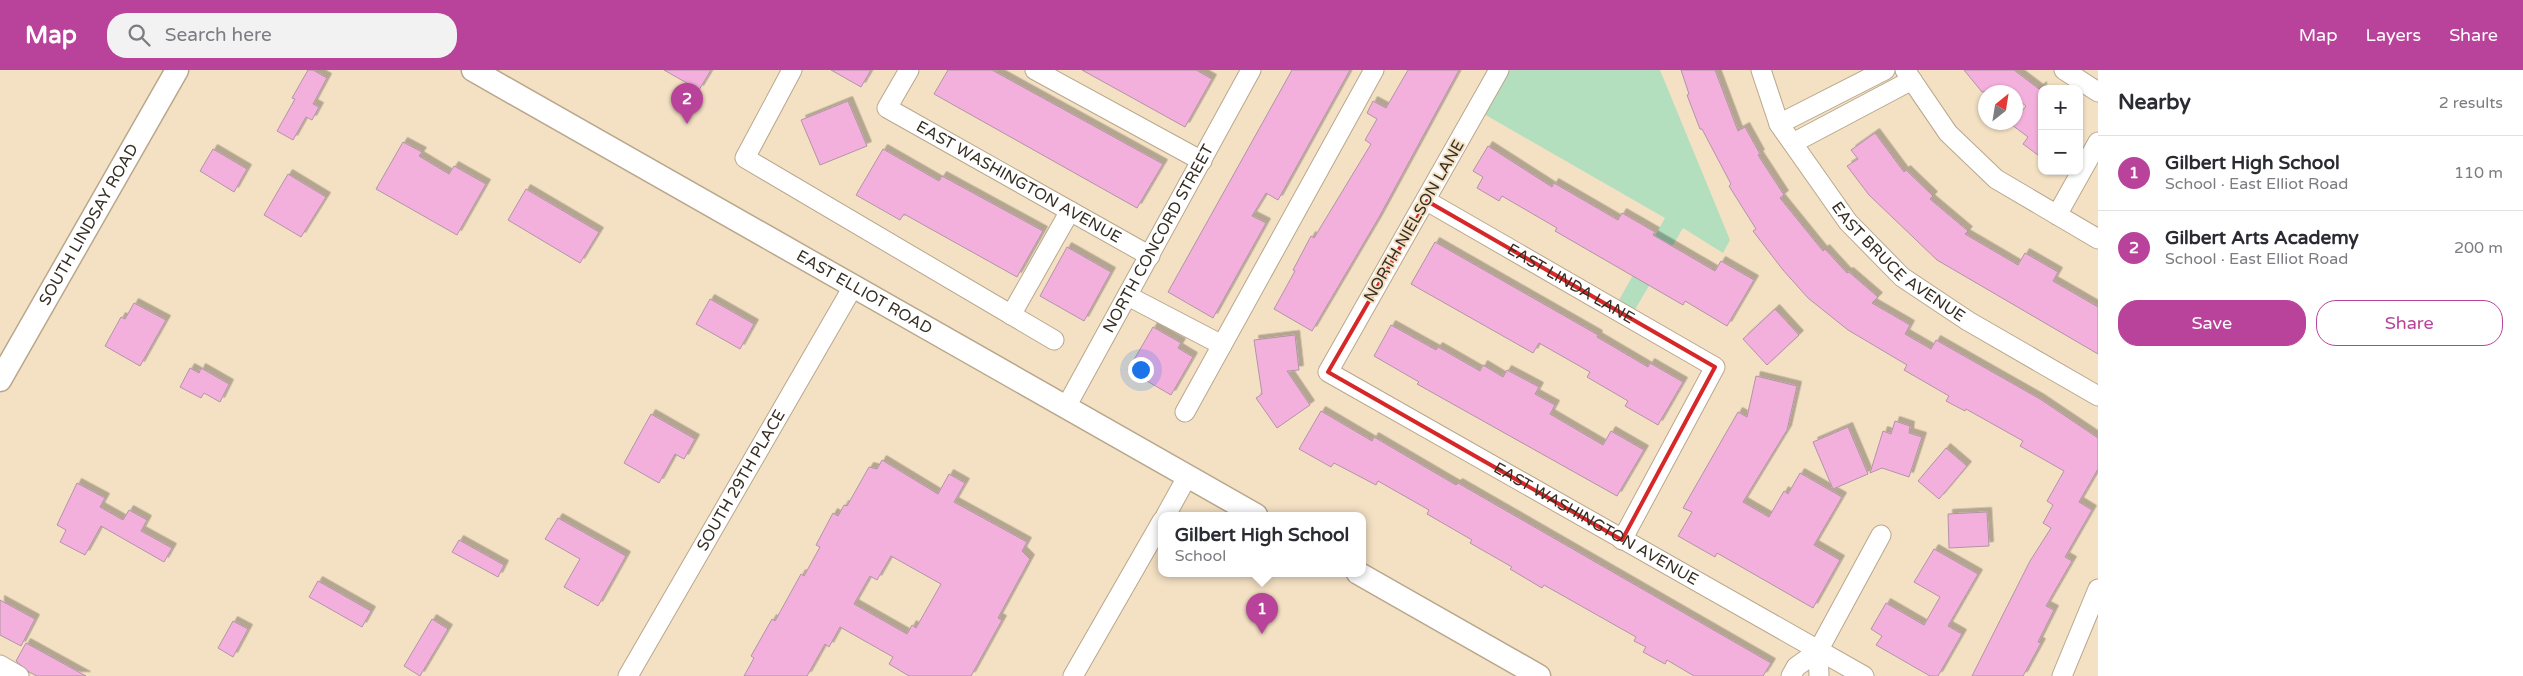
<!DOCTYPE html>
<html lang="en">
<head>
<meta charset="utf-8">
<style>
	:root { --surface:#fff; --page:#f2f2f3; --text:#2b2b33; --muted:#7c7c81; --line:#e1e1e2; --accent:#b9439b }
	body { margin:0; font-family:"Varela Round",sans-serif; background:var(--page); color:var(--text) }
	.controls { position:absolute; right:15px; top:15px; display:grid; overflow:hidden; border-radius:10px; box-shadow:0 1px 4px #0004 }
	.controls button { width:45px; height:45px; display:grid; place-items:center; padding:0; border:0; border-bottom:1px solid var(--line); background:var(--surface); color:var(--text); font:25px sans-serif }
	.compass { position:absolute; left:1978px; top:15px; width:45px; height:45px; border-radius:50%; background:var(--surface); box-shadow:0 1px 4px #0004; rotate:30deg }
	.you { position:absolute; left:1140px; top:299px; width:18px; height:18px; margin:-12px; border:4px solid #fff; border-radius:50%; background:#1a73e8; box-shadow:0 0 0 8px #1a73e833 }
	.badge { display:grid; place-items:center; width:32px; height:32px; border-radius:50%; background:var(--accent); color:#fff; font-size:16px; font-weight:700 }
	.pin { position:absolute; translate:-50% -41px; filter:drop-shadow(0 1px 2px #0008) }
	.pin::after { content:''; position:absolute; top:26px; width:18px; height:15px; background:inherit; clip-path:polygon(0 0,100% 0,50% 100%) }
	.popup { position:absolute; left:1158px; top:442px; width:208px; height:65px; box-sizing:border-box; display:grid; place-content:center; border-radius:10px; background:var(--surface); filter:drop-shadow(0 1px 4px #0005); font-size:16px; white-space:nowrap; color:var(--muted) }
	.popup b { font-size:19px; color:var(--text) }
	.popup::after { content:''; position:absolute; left:50%; top:100%; margin-left:-10px; border:10px solid transparent; border-top-color:var(--surface) }
	.list { margin:0; padding:0; list-style:none }
	h2 { display:flex; justify-content:space-between; align-items:center; height:65px; margin:0; padding:0 20px; font-size:21px }
	h2 small { font-size:16px; font-weight:400; color:var(--muted) }
	.list li { display:grid; grid-template-columns:32px 1fr auto; gap:15px; align-items:center; box-sizing:border-box; height:75px; padding:0 20px; border-top:1px solid var(--line) }
	.list b { display:block; font-size:19px; white-space:nowrap }
	.list p { margin:0; font-size:16px; white-space:nowrap; color:var(--muted) }
	.list em { font-size:16px; font-style:normal; color:var(--muted) }
	.actions { display:flex; gap:10px; padding:15px 20px }
	.actions a { flex:1; padding:11px 0; border:1px solid var(--accent); border-radius:20px; text-align:center; font-size:18px; color:var(--accent) }
	.actions .main { background:var(--accent); color:#fff }
	.icon { flex:none; width:28px; height:28px; fill:none; stroke:currentColor; stroke-width:2; stroke-linecap:round; stroke-linejoin:round }
	.map { position:relative; flex:none; width:2098px; height:606px; overflow:hidden }
	header { display:flex; align-items:center; gap:30px; box-sizing:border-box; height:70px; padding:0 25px; background:var(--accent); color:#fff }
	header strong { font-size:24px }
	nav { display:flex; gap:28px; margin-inline-start:auto; font-size:18px }
	.search { width:350px; height:45px; background:var(--page); display:flex; align-items:center; gap:12px; box-sizing:border-box; padding:0 18px; border-radius:20px; color:var(--muted); font-size:19px }
	main { display:flex }
	aside { flex:1; background:var(--surface) }
	.map>svg:first-child { display:block }
</style>
</head>
<body>
<header>
<strong>Map</strong>
<div class="search"><svg class="icon" aria-label="search" viewBox="0 0 24 24"><circle cx="10" cy="10" r="6"/><path d="M15 15l6 6"/></svg>Search here</div>
<nav><a>Map</a><a>Layers</a><a>Share</a></nav>
</header>
<main>
<div class="map">
<svg width="2098" height="606" viewBox="0 0 2098 606">
	<defs>
		<filter id="shadow"><feDropShadow dx="4.5" dy="-4.5" stdDeviation="0" flood-color="#0004"/></filter>
	</defs>
	<rect width="100%" height="100%" fill="#f4e1c4"/>
	<!-- green -->
	<path fill="#b3dfbf" d="M1499 0H1660L1730 170 1723 183 1683 158 1630 248 1614 239 1665 148 1477 40Z"/>
	<!-- building -->
	<path fill="#f4b0dd" stroke="#b194a6" fill-rule="evenodd" filter="url(#shadow)" d="M308 0H313L327 8 313 34 319 37 312 50 306 47 293 70 277 61 295 29 292 28Z
		M664 0H711L699 20Z
		M831 0H871L861 17Z
		M948 0H992L1163 94 1137 138 934 24Z
		M1082 0H1196L1212 9 1185 57Z
		M1292 0H1350L1278 130 1266 123 1252 146 1266 153 1213 248 1168 222Z
		M1408 0H1459L1378 149 1312 261 1274 239 1295 201 1293 200 1311 166 1314 168 1371 74 1365 70 1377 49 1367 43 1373 31 1386 38Z
		M1681 0H1715L1738 61 1745 57 1760 84 1758 85 1784 125 1780 128 1823 181 1825 179 1847 203 1849 202 1878 227 1872 233 1910 255 1905 264 1931 279 1936 270 2040 329 2098 368V399L2079 432 2092 440 2065 487 2072 491 2046 536 2054 540 2038 572 2041 573 2023 606H1972L2030 491 2051 458 2043 453 2053 435 2047 431 2064 401 2020 376 2023 371 1966 339 1965 341 1946 331 1949 326 1904 300 1907 295 1848 260 1808 228 1783 200 1753 161 1756 159 1729 116 1731 114 1702 59H1700L1687 25 1689 24Z
		M1964 0H2014L2039 19 2042 16V88L2023 74 2028 67 2012 55 2026 36 2016 28V22H1982Z
		M848 31 867 76 820 95 801 50Z
		M1875 63 1904 102 1906 100 1933 126 1930 129 1968 161 1965 164 2018 195 2025 183 2058 202 2053 211 2098 237V284L1937 190 1869 125 1847 96 1858 89 1851 80Z
		M403 72 422 82 419 86 449 104 454 96 486 114 457 165 376 119Z
		M1488 76 1552 117 1554 113 1618 150 1622 143 1655 162 1653 165 1715 201 1721 191 1754 210 1727 256 1685 231 1683 235 1555 161 1557 158 1502 126 1499 131 1477 118 1483 107 1473 101Z
		M213 79 247 99 234 122 200 101Z
		M883 79 939 111 942 106 1043 161 1017 207 904 144 900 150 856 125Z
		M288 104 326 127 301 167 264 145Z
		M526 119 599 162 580 193 508 150Z
		M1435 172 1598 265 1597 267 1648 297 1650 293 1683 312 1658 355 1625 336 1628 331 1587 307 1590 302 1539 273 1533 283 1411 214Z
		M1067 177 1111 202 1084 251 1040 226Z
		M710 229 754 254 740 279 696 254Z
		M134 233 166 250 140 296 105 276 121 247 125 249Z
		M1775 239 1799 265 1767 295 1743 269Z
		M1391 255 1436 280 1438 277 1480 301 1483 295 1503 307 1507 300 1526 310 1539 317 1535 324 1555 335 1550 344 1603 375 1611 361 1644 380 1617 426 1417 314 1419 312 1374 286Z
		M1153 257 1181 273 1178 278 1193 287 1171 325 1128 300Z
		M1295 265 1299 300 1287 301 1310 335 1277 358 1256 328 1262 324 1254 270Z
		M190 298 199 303 201 298 229 314 220 332 204 323 201 328 180 317Z
		M1756 306 1797 316 1787 360 1743 432 1769 447 1784 421 1788 424 1800 403 1842 427 1814 475 1840 490 1813 538 1717 483 1715 487 1678 466 1692 442 1683 438 1738 342 1747 347Z
		M1321 341 1372 371 1374 367 1456 415 1458 413 1771 593 1763 606H1694L1667 590 1665 594 1643 582 1646 577 1634 571 1636 567 1544 515 1542 518 1510 499 1512 497 1470 473 1472 470 1427 444 1429 440 1378 411 1376 415 1334 393 1331 397 1299 379Z
		M651 344 695 369 684 389 675 384 659 413 624 393Z
		M1895 351 1910 356 1909 363 1922 367 1909 407 1882 398 1870 403 1883 361 1891 364Z
		M1848 357 1868 404 1833 419 1813 372Z
		M1946 378 1967 396 1939 429 1918 411Z
		M882 390 938 424 949 404 965 413 954 432 1027 472 1022 481 1030 489 998 548 1002 550 971 606H909L889 594 893 587 840 557 829 577 825 574 807 606H744L754 588 751 586 772 549 775 551 801 504 804 506 820 477 816 475 833 443 838 446 844 435 847 436 869 397 877 399ZM891 486 941 514 916 558 912 555 907 564 854 534 870 506 877 510Z
		M77 413 105 428 100 437 123 450 129 440 147 450 141 461 172 478 164 492 101 456 85 485 60 472 66 460 57 455Z
		M1987 442 1989 476 1949 478 1948 444Z
		M558 448 626 486 598 536 564 517 580 489 545 469Z
		M459 470 504 495 498 507 452 482Z
		M1934 479 1978 504 1948 556 1962 564 1938 606H1930L1876 575 1882 566 1871 559 1886 533 1924 555 1940 527 1914 512Z
		M318 511 371 541 362 557 309 527Z
		M0 530 35 549 21 576 0 565Z
		M432 549 448 559 420 606 404 596Z
		M233 551 248 559 233 587 218 578Z
		M26 573 86 606H37L29 602 16 591Z"/>
	<g fill="none" stroke-linecap="round" stroke-linejoin="round">
		<!-- minor casing -->
		<g stroke="#b9a78c" stroke-width="21">
			<g id="minor">
				<path d="M792 0 745 88 1054 270"/>
				<path id="s1" d="M909 0 887 38 1150 186"/>
				<path d="M1035 0 1202 91"/>
				<path id="s2" d="M1499 0 1328 302 1864 606"/>
				<path id="s3" d="M1761 0 1779 54 1848 152 1902 207 1968 251 2098 326"/>
				<path d="M1905 0 1948 63 1996 109 2098 169"/>
				<path d="M2064 0 2098 22"/>
				<path d="M1779 54 1885 0"/>
				<path d="M1793 73 1912 10"/>
				<path id="s4" d="M1427 131 1715 297 1622 470"/>
				<path d="M2057 145 2098 72"/>
				<path d="M1128 226 1222 275"/>
				<path d="M1011 245 1070 141"/>
				<path id="s5" d="M1066 337 1251 0"/>
				<path d="M1185 342 1374 0"/>
				<path d="M1166 445 1187 407"/>
				<path d="M1818 581 1819 606"/>
				<path d="M0 595 19 606"/>
				<path id="s6" d="M628 606 854 215"/>
				<path d="M1073 606 1162 451"/>
				<path d="M1791 606 1796 597 1818 581 1881 465"/>
				<path d="M2062 606 2098 519"/>
			</g>
		</g>
		<!-- major casing -->
		<g stroke="#b9a78c" stroke-width="25">
			<g id="major">
				<path id="s7" d="M473 0 1256 445"/>
				<path id="s8" d="M0 310 177 0"/>
				<path d="M1358 503 1539 606"/>
			</g>
		</g>
		<!-- minor -->
		<use href="#minor" stroke="#fff" stroke-width="19"/>
		<!-- major -->
		<use href="#major" stroke="#fff" stroke-width="22"/>
	</g>
	<!-- marked area -->
	<path fill="none" stroke="#d62828" stroke-width="4" stroke-linejoin="round" d="M1427 131 1715 297 1622 470 1328 302Z"/>
	<g text-anchor="middle" dominant-baseline="central" stroke-width="4" stroke-linejoin="round" paint-order="stroke">
		<!-- street labels -->
		<g font-size="16" fill="#362e23" stroke="#f4e1c4">
			<text stroke="none"><textPath href="#s1" startOffset="195">EAST WASHINGTON AVENUE</textPath></text>
			<text transform="translate(1414 151) rotate(-60)">NORTH NIELSON LANE</text>
			<text stroke="none"><textPath href="#s8" startOffset="179">SOUTH LINDSAY ROAD</textPath></text>
			<text stroke="none"><textPath href="#s5" startOffset="192">NORTH CONCORD STREET</textPath></text>
			<text stroke="none"><textPath href="#s3" startOffset="241">EAST BRUCE AVENUE</textPath></text>
			<text stroke="none"><textPath href="#s4" startOffset="166">EAST LINDA LANE</textPath></text>
			<text stroke="none"><textPath href="#s7" startOffset="450">EAST ELLIOT ROAD</textPath></text>
			<text stroke="none"><textPath href="#s6" startOffset="226">SOUTH 29TH PLACE</textPath></text>
			<text stroke="none"><textPath href="#s2" startOffset="655">EAST WASHINGTON AVENUE</textPath></text>
		</g>
	</g>
</svg>
<div class="controls">
<button>+</button>
<button>−</button>
</div>
<svg class="compass" viewBox="-18 -18 36 36"><path d="M0-13l5 13h-10z" fill="#e53935"/><path d="M0 13l5-13h-10z" fill="#7c7c81"/></svg>
<div class="you"></div>
<div class="pin badge" style="left:1262px;top:564px">1</div>
<div class="popup"><b>Gilbert High School</b>School</div>
<div class="pin badge" style="left:687px;top:54px">2</div>
</div>
<aside>
<h2>Nearby<small>2 results</small></h2>
<ul class="list">
<li><span class="badge">1</span><div><b>Gilbert High School</b><p>School · East Elliot Road</p></div><em>110 m</em></li>
<li><span class="badge">2</span><div><b>Gilbert Arts Academy</b><p>School · East Elliot Road</p></div><em>200 m</em></li>
</ul>
<div class="actions"><a class="main">Save</a><a>Share</a></div>
</aside>
</main>
</body>
</html>
